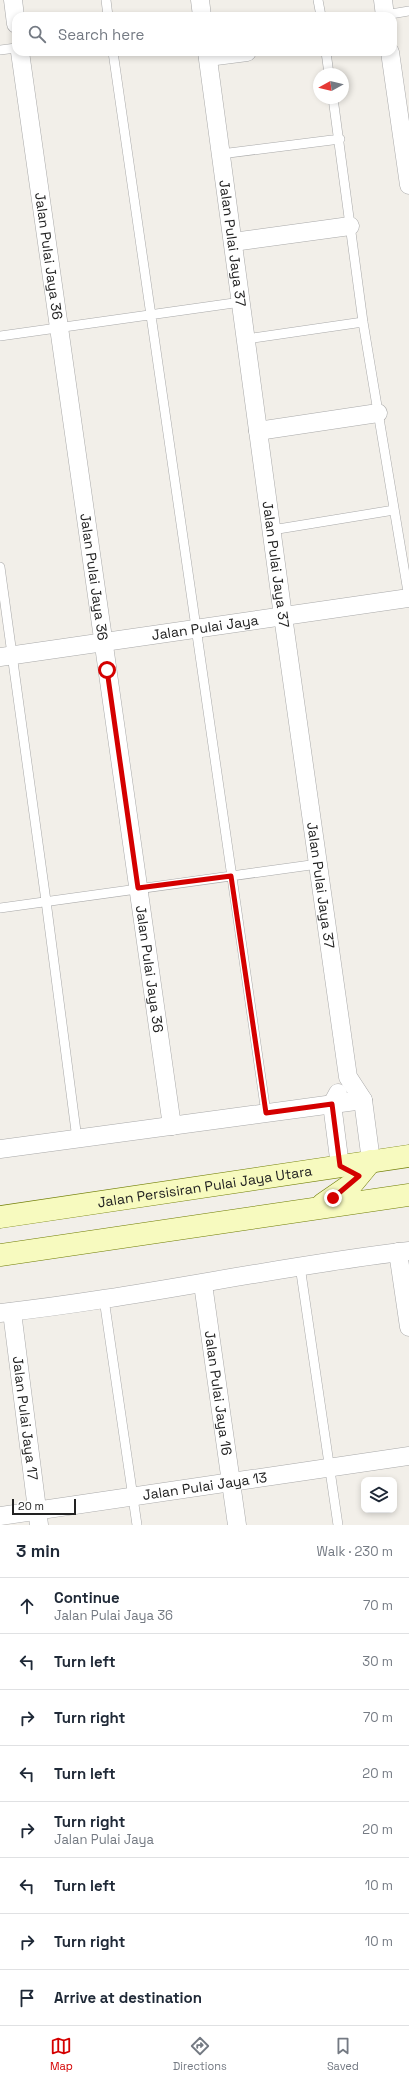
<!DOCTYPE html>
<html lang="en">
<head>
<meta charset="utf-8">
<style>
	:root { --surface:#fff; --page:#f2f2f3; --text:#1f2937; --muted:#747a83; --line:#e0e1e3; --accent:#d40000 }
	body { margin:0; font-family:"Space Grotesk",sans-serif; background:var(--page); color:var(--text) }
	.controls { position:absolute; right:12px; bottom:12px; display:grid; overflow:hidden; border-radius:8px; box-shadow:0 2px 6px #0003 }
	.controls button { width:36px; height:36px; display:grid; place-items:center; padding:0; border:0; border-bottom:1px solid var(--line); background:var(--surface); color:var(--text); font:20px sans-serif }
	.compass { position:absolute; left:313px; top:68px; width:36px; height:36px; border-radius:50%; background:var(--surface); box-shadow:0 2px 6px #0003; rotate:262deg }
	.scale { position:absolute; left:12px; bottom:10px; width:64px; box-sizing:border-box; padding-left:4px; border:2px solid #222; border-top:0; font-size:11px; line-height:14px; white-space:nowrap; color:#222; -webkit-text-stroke:3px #fff; paint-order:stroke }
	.stop { position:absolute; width:12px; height:12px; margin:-9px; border:3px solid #d40000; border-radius:50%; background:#fff }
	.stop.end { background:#d40000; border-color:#fff; box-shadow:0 1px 4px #0008 }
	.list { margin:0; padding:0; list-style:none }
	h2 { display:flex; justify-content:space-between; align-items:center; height:52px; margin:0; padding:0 16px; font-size:17px }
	h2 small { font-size:13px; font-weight:400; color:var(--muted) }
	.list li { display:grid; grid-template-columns:26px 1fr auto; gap:12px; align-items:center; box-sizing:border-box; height:56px; padding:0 16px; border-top:1px solid var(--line) }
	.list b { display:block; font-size:15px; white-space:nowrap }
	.list p { margin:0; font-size:13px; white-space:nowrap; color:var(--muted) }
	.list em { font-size:13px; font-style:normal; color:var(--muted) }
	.icon { flex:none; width:22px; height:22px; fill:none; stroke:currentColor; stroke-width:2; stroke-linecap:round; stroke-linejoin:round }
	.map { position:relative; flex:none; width:409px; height:1525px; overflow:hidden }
	.search { position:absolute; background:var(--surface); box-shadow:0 2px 6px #0003; left:12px; right:12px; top:12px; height:44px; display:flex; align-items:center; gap:10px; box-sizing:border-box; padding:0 14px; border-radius:12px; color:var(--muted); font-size:15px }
	.sheet { height:500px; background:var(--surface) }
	nav { display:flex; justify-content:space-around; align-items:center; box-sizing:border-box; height:56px; border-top:1px solid var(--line); background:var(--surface); font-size:11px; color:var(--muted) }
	nav a { display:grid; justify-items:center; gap:2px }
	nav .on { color:var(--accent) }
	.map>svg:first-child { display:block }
</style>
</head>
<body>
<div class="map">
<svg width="409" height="1525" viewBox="0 0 409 1525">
	<rect width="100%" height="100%" fill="#f2efe9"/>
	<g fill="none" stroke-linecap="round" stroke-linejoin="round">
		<!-- lane casing -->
		<g stroke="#a9a9a9" stroke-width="10">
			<path id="lane" d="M106 0 108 16
				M318 0 321 16
				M385 15 409 11
				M0 50 16 48
				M113 52 266 1113
				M326 52 329 74
				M333 98 363 322 409 598
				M221 154 340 139
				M0 336 241 302
				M246 339 363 322
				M272 530 394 510
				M0 567 46 901 77 1139
				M0 908 318 864
				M300 1266 338 1525
				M104 1299 137 1525"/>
		</g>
		<!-- street casing -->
		<g stroke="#a9a9a9" stroke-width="19">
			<g id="street">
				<path d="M13 0 16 24"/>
				<path d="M200 0 202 16"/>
				<path d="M383 0 385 16"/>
				<path id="s1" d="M20 52 172 1126"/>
				<path id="s2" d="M207 52 283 616 348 1077 363 1100 371 1161"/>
				<path d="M390 52 409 185"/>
				<path d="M208 57 247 52"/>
				<path d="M233 242 350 226"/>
				<path d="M258 431 378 413"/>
				<path id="s3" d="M0 657 409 598"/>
				<path d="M338 1093 332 1104 340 1166"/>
				<path d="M0 1149 363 1100"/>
				<path d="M398 1252 409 1327"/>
				<path id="s4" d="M203 1284 237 1525"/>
				<path id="s5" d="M12 1312 39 1525"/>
				<path d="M0 1313C137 1298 272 1267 409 1251"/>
				<path id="s6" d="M0 1516 409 1456"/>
			</g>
		</g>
		<!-- secondary casing -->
		<g stroke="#707d05" stroke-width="23">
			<g id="secondary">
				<path d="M323 1204 352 1184 371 1161"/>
				<path id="s7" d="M0 1217 409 1156"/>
				<path d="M0 1255 409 1195"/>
			</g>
		</g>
		<!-- lane -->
		<use href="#lane" stroke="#fff" stroke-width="9"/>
		<!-- street -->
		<use href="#street" stroke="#fff" stroke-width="18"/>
		<!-- secondary -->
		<use href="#secondary" stroke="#f7fabf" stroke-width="22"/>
	</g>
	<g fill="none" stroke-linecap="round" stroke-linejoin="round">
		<!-- route -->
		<path stroke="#d40000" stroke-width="5" d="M107 670 138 888 231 876 266 1113 332 1104 340 1166 359 1176 333 1198"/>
	</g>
	<g text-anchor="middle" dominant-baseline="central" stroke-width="4" stroke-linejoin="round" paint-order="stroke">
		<!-- street labels -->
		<g font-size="14" fill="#222" stroke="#fff">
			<text stroke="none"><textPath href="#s2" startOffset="193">Jalan Pulai Jaya 37</textPath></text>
			<text stroke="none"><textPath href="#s1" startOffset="206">Jalan Pulai Jaya 36</textPath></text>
			<text stroke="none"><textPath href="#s2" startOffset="517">Jalan Pulai Jaya 37</textPath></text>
			<text stroke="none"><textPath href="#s1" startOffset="530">Jalan Pulai Jaya 36</textPath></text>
			<text stroke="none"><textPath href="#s3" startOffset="207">Jalan Pulai Jaya</textPath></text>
			<text stroke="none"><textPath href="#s2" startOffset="841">Jalan Pulai Jaya 37</textPath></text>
			<text stroke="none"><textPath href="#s1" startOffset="926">Jalan Pulai Jaya 36</textPath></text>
			<text stroke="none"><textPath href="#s7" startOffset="207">Jalan Persisiran Pulai Jaya Utara</textPath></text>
			<text stroke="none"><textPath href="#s4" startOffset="110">Jalan Pulai Jaya 16</textPath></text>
			<text stroke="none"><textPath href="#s5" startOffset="107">Jalan Pulai Jaya 17</textPath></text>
			<text stroke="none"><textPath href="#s6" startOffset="207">Jalan Pulai Jaya 13</textPath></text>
		</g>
	</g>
</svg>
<div class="controls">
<button><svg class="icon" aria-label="layers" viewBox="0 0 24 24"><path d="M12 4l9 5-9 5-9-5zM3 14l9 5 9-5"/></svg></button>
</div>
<svg class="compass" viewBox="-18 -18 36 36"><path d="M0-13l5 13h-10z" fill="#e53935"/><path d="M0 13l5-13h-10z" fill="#747a83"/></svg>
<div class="scale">20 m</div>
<div class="stop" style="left:107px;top:670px"></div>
<div class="stop end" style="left:333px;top:1198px"></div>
<div class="search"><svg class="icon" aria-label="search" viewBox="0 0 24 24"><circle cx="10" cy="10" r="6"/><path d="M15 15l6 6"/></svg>Search here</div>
</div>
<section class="sheet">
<h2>3 min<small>Walk · 230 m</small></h2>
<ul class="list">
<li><svg class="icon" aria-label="ahead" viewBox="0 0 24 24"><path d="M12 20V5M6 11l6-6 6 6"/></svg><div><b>Continue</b><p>Jalan Pulai Jaya 36</p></div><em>70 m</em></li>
<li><svg class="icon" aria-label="left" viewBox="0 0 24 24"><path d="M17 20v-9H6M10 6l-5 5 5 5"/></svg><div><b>Turn left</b></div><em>30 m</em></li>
<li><svg class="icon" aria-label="right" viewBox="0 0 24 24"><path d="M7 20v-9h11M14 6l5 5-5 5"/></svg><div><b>Turn right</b></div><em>70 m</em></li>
<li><svg class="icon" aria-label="left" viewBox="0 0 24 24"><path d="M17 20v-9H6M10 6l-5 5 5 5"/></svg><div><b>Turn left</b></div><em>20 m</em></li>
<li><svg class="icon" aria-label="right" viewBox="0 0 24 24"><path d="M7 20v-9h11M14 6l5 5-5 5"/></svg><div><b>Turn right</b><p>Jalan Pulai Jaya</p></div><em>20 m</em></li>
<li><svg class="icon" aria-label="left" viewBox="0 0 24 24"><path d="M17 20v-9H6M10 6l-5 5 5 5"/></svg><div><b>Turn left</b></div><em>10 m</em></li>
<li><svg class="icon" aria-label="right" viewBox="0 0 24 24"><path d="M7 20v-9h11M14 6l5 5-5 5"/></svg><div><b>Turn right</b></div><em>10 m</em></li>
<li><svg class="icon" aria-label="arrive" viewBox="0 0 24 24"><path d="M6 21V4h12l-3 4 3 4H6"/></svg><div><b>Arrive at destination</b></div></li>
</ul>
</section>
<nav>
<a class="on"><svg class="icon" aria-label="map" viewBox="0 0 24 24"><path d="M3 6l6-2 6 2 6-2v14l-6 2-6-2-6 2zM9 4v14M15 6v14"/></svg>Map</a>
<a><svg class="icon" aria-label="directions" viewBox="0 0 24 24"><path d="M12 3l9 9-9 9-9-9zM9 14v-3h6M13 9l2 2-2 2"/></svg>Directions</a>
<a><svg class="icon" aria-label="saved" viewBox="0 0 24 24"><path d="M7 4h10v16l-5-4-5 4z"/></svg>Saved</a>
</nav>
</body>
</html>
